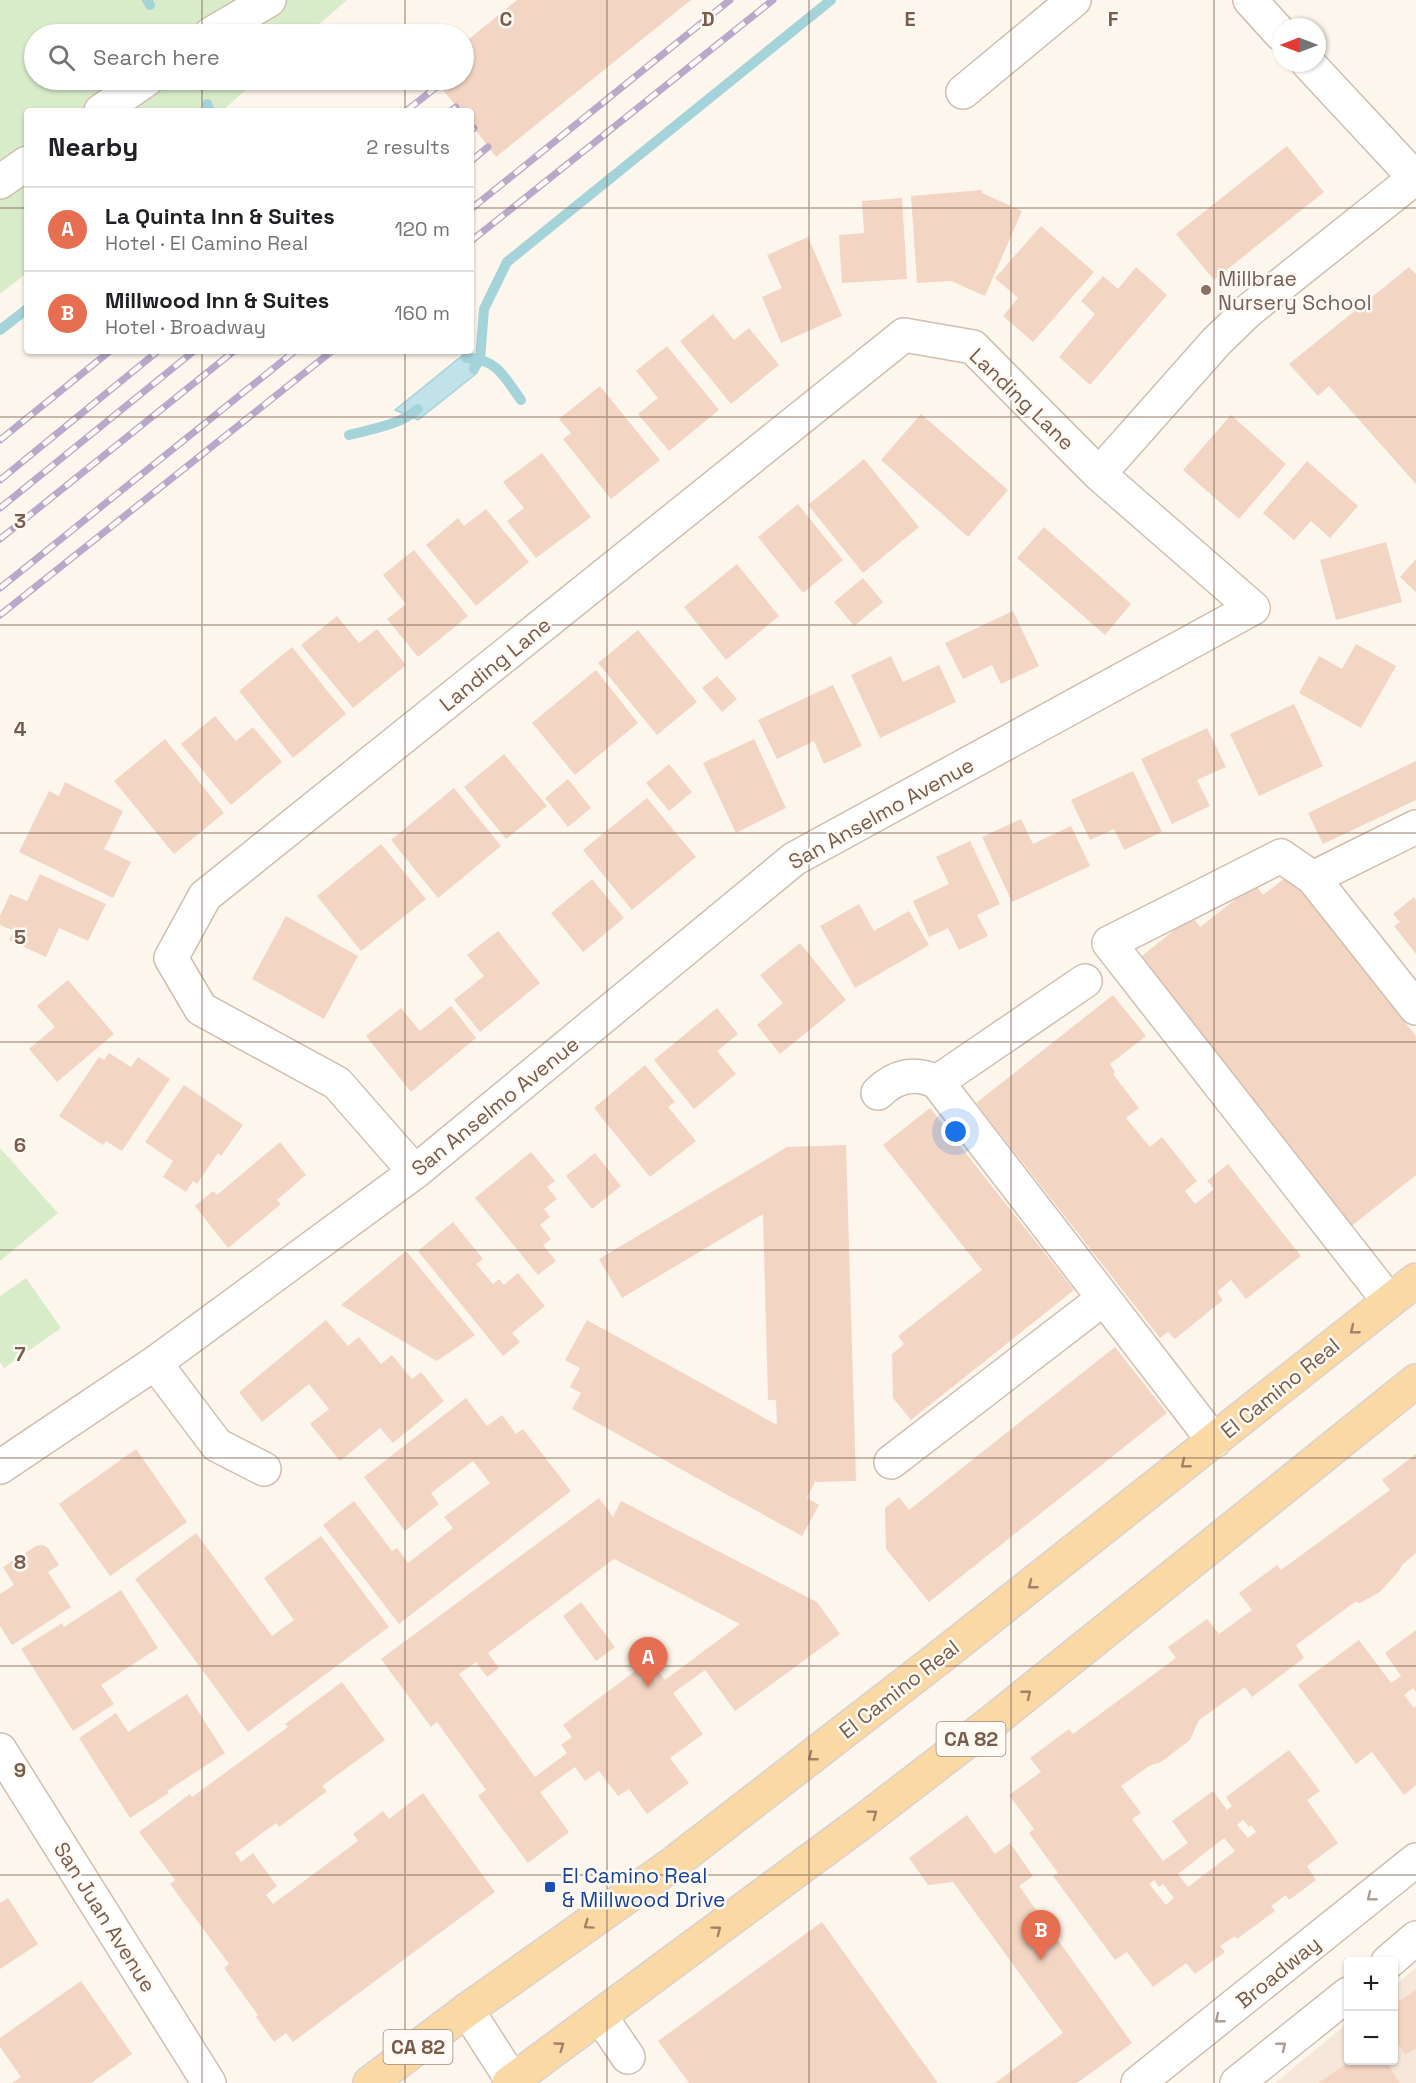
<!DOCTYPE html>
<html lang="en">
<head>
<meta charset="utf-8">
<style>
	:root { --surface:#fff; --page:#f6f6f6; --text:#202124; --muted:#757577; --line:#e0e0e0; --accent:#e76f51 }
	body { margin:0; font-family:"Space Grotesk",sans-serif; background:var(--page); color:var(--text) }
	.controls { position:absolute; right:18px; bottom:18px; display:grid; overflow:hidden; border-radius:6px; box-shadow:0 2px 4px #0004 }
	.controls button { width:54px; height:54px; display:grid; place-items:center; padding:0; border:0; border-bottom:2px solid var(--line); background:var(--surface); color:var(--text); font:30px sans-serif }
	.compass { position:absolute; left:1272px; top:18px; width:54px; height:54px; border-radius:50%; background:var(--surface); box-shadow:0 2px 4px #0004; rotate:270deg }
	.you { position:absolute; left:956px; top:1132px; width:21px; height:21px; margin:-15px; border:4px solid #fff; border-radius:50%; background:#1a73e8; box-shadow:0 0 0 9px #1a73e833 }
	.badge { display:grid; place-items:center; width:39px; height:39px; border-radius:50%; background:var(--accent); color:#fff; font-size:20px; font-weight:700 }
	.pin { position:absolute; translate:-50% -50px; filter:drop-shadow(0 2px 3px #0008) }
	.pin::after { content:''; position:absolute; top:32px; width:21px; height:18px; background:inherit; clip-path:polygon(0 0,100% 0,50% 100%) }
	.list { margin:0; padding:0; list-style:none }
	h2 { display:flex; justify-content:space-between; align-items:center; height:78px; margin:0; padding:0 24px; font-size:26px }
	h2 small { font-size:20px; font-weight:400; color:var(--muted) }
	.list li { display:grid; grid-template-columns:39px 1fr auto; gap:18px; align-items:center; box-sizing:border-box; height:84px; padding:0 24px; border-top:2px solid var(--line) }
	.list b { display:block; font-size:22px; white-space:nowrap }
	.list p { margin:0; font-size:20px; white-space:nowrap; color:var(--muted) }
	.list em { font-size:20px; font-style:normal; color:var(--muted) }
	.icon { flex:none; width:33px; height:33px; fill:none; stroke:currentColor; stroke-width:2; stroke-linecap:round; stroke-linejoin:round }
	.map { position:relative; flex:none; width:1416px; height:2083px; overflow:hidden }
	.search { position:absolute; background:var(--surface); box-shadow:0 2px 4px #0004; left:24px; top:24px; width:450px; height:66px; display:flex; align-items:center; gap:15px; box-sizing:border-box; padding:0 21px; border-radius:33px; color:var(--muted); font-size:22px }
	.panel { position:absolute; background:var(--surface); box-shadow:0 2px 4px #0004; left:24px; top:108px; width:450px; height:246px; border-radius:6px }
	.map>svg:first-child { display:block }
</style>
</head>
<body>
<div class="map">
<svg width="1416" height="2083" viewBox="0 0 1416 2083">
	<rect width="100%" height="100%" fill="#fdf6ec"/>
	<!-- residential -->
	<path fill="#f5e8da" d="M1416 1968V2083H1275L1348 2023V2060H1394V1986Z"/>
	<!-- green -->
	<path fill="#d8ecc9" d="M0 0H347L308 34H34V80H257L222 111H27V273L0 294Z
		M0 1148 58 1213 0 1261Z
		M26 1278 61 1328 4 1368 0 1362V1296Z"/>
	<!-- water -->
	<path fill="#bfe3e8" stroke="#a5d3da" stroke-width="1.5" d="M463 355 477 373 418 420 395 410Z"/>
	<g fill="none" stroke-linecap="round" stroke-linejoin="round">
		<!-- stream -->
		<path stroke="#a5d3da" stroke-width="10" d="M147 0 150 5
			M207 104 210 111
			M0 330 27 309
			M466 358C498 359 504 377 521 400
			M474 369 480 359 484 309 507 262 831 0
			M349 435C372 429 400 425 418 409"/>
	</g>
	<!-- building -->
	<path fill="#f3d5c3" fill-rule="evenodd" d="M517 0H691L496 157 471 124V111H460L435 80H464V43Z
		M1287 146 1324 192 1214 280 1176 234Z
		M982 190V193L1022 211 985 296 951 281 917 283 911 196Z
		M902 198 907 279 842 283 839 235 864 233 862 201Z
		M1041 226 1094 272 1033 342 1003 316 1018 298 995 278Z
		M808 237 842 316 781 343 762 297 782 288 767 255Z
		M1136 267 1167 295 1090 385 1059 357 1095 314 1081 301 1103 276 1118 289Z
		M1409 267 1416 274V484L1329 386 1318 396 1289 364Z
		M713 314 734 340 749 328 779 365 731 404 680 341Z
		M667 346 719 410 669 451 638 414 658 398 636 371Z
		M600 386 660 460 611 499 563 439 571 433 559 419Z
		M921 414 1008 490 968 537 881 460Z
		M1231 415 1286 464 1239 519 1183 470Z
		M542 453 591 517 536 558 507 521 524 508 503 482Z
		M864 459 919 527 863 573 808 505Z
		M1307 461 1358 506 1330 538 1311 521 1294 540 1263 513Z
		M798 504 843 560 803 593 758 537Z
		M486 509 529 562 476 606 426 545 458 518 464 526Z
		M1044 527 1131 604 1105 635 1017 558Z
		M1386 542 1402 602 1336 620 1320 560Z
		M414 550 468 616 418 657 387 619 406 604 383 575Z
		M1416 559V592L1400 577Z
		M737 564 779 616 726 660 684 607Z
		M863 578 883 602 854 626 834 602Z
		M1013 611 1039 666 1001 684 992 665 963 679 945 643Z
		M337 616 359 643 377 629 406 665 353 708 301 645Z
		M638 630 697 702 657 735 598 663Z
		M1356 644 1396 666 1361 728 1299 693 1319 656 1342 669Z
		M292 647 346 714 293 758 239 691Z
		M891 656 903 682 939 665 956 702 880 738 851 675Z
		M596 670 638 723 575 775 532 723Z
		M717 676 737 699 722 712 702 688Z
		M833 685 862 746 824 764 814 741 777 759 758 720Z
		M1294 704 1323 766 1259 796 1230 734Z
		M215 716 236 741 253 727 282 762 231 805 181 744Z
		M1207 728 1226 767 1197 780 1210 806 1172 824 1141 759Z
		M165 739 224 813 174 854 114 781Z
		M754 739 786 808 736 833 703 763Z
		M504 754 547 806 506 839 464 787Z
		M1416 761V800L1323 844 1308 813Z
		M669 764 692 792 669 811 646 783Z
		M1133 771 1162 832 1124 850 1114 829 1090 840 1071 800Z
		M568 779 591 808 568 827 545 798Z
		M65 782 123 811 104 849 131 862 113 898 19 852 49 791 59 796Z
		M454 788 501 846 438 898 391 840Z
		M647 798 696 857 632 910 583 850Z
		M1021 819 1033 844 1071 826 1090 866 1012 902 982 837Z
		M970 841 1000 904 977 915 988 936 959 950 948 928 929 937 913 901 949 884 936 857Z
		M381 844 426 899 361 951 317 896Z
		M40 874 106 904 88 941 59 928 46 957 9 940 14 931 0 925V916L10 894 27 901Z
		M1289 875 1416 1036V1175L1349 1228 1138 959 1192 916 1200 927 1255 884 1263 895Z
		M592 879 624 918 583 952 551 913Z
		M1414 897 1416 900V954L1394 926 1400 922 1393 914Z
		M859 904 874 931 909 911 929 945 855 988 820 926Z
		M286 916 358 956 324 1019 252 979Z
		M498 931 540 983 480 1032 454 1000 484 976 467 955Z
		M800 943 846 1000 780 1054 757 1025 783 1003 760 975Z
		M68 980 114 1034 57 1082 29 1049 55 1027 37 1006Z
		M1113 995 1146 1036 1110 1064 1115 1072 1113 1074 1139 1108 1126 1118 1150 1147 1162 1137 1197 1181 1185 1191 1195 1204 1214 1189 1207 1181 1228 1164 1301 1256 1246 1299 1231 1280 1217 1292 1223 1300 1175 1339 1168 1332 1160 1338 976 1103Z
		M451 1006 476 1038 411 1092 366 1036 401 1008 420 1031Z
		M717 1008 738 1034 717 1051 736 1074 694 1109 654 1060Z
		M109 1053 131 1067 138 1057 170 1079 122 1151 106 1141 103 1145 59 1116 99 1057 104 1060Z
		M645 1065 675 1102 668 1107 696 1141 650 1177 594 1108Z
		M184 1085 243 1125 221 1156 218 1153 197 1184 193 1181 186 1192 163 1177 173 1161 145 1142Z
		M930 1108 1074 1290 911 1420 893 1398 892 1354 904 1344 898 1336 982 1270 883 1145Z
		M280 1142 306 1175 277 1200 281 1204 228 1248 195 1206 213 1191 217 1195Z
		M846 1145 856 1481 815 1482 807 1498 819 1505 802 1536 572 1409 581 1393 570 1387 580 1368 565 1360 587 1320 777 1425 776 1400H768L763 1214 622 1298 599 1259 787 1147Z
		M531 1152 555 1181 547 1187 557 1199 544 1209 550 1217 540 1225 551 1239 543 1245 556 1261 538 1275 475 1198Z
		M595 1153 621 1186 592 1209 566 1176Z
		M453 1222 483 1259 476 1264 493 1284 499 1279 504 1285 518 1273 545 1306 512 1333 520 1342 503 1356 418 1251Z
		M406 1251 475 1335 437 1361 341 1305Z
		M326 1320 348 1346 359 1337 381 1364 392 1355 412 1379 421 1372 444 1401 393 1443 380 1428 340 1461 310 1424 329 1409 309 1384 262 1422 239 1392Z
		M1115 1347 1167 1413 929 1602 886 1549 885 1508 899 1497 909 1510Z
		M466 1398 487 1426 502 1415 516 1434 523 1429 571 1491 399 1624 323 1525 354 1501 392 1551 397 1548 408 1563 453 1528 444 1517 490 1483 473 1461 431 1493 439 1504 405 1531 364 1477Z
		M136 1449 187 1522 110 1576 59 1504Z
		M1416 1454V1553L1403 1564 1398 1572 1380 1592 1360 1603 1355 1602 1296 1645 1304 1658 1252 1697 1245 1687 1199 1720 1190 1740 1161 1762 1149 1766 1121 1786 1141 1813 1132 1819 1163 1861 1188 1843 1172 1821 1213 1791 1227 1810 1232 1806 1226 1797 1289 1750 1320 1791 1307 1800 1338 1843 1307 1866 1316 1880 1289 1900 1286 1895 1271 1906 1275 1911 1237 1939 1235 1936 1220 1946 1225 1952 1195 1974 1186 1963 1153 1987 1127 1952 1115 1960 1053 1876 1058 1873 1029 1833 1034 1829 1009 1795 1041 1772 1030 1758 1069 1729 1073 1734 1176 1658 1168 1647 1207 1619 1219 1634 1252 1610 1239 1593 1277 1565 1281 1570 1390 1490 1382 1480ZM1243 1820 1249 1827 1251 1825 1256 1832 1248 1838 1237 1825ZM1224 1838 1235 1851 1188 1887 1178 1874ZM1154 1880 1159 1887 1163 1884 1174 1898 1166 1905 1149 1884Z
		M599 1498 613 1517 621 1501 817 1602 840 1634 735 1711 705 1670 673 1693 703 1734 670 1758 689 1783 647 1814 629 1789 618 1796 599 1771 585 1781 575 1767 540 1792 569 1832 528 1863 478 1796 486 1790 437 1722 431 1727 381 1659ZM614 1559 740 1624 665 1680 650 1660 563 1725 572 1737 561 1745 567 1753 535 1777 459 1674 476 1662 487 1677 499 1668 488 1653Z
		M196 1533 272 1636 294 1620 264 1578 321 1536 389 1627 248 1732 135 1579Z
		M43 1545 48 1548 59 1565 48 1572 71 1607 12 1645 0 1626V1594L14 1585 3 1567 36 1546Z
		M121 1590 158 1648 101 1685 114 1704 73 1731 21 1649 62 1623 64 1627Z
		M581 1602 615 1647 596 1661 563 1616Z
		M1416 1630V1692L1413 1688 1404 1695 1414 1708 1416 1706V1785L1404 1795 1372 1752 1356 1764 1298 1685 1359 1640 1391 1683 1401 1676 1385 1653Z
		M342 1682 385 1740 322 1786 327 1791 279 1827 276 1823 235 1853 241 1862 253 1853 277 1886 266 1895 273 1904 358 1841 353 1834 383 1811 389 1819 423 1793 495 1892 293 2042 286 2033 274 2042 256 2017 258 2015 224 1968 229 1964 170 1884 175 1880 139 1832 190 1794 192 1797 288 1727 285 1724Z
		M187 1694 225 1753 167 1791 169 1793 130 1818 79 1738 116 1713 128 1732Z
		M967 1815 995 1854 1010 1843 1033 1876 1019 1886 1132 2043 1077 2083H995L1063 2033 953 1882 928 1885 909 1858Z
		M8 1898 38 1944 0 1969V1903Z
		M822 1922 938 2083H689L658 2041Z
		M81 1981 132 2054 91 2083H12L21 2077 0 2047V2038Z
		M1416 1990V2048L1405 2055 1394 2038V2015L1397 2013 1394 2004Z
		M1352 2060H1385L1400 2083H1318Z"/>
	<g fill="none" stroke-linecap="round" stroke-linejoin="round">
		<!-- minor casing -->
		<g stroke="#d1beb0" stroke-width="36">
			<path id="minor" d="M1250 0 1281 34
				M211 34 269 0
				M1308 63 1416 179
				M963 92 1074 0
				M101 111 146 80
				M0 182 27 163
				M1099 474 1216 342 1248 311 1415 178
				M1313 878 1416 1008
				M937 1082 1085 981
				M878 1093C895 1076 915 1071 937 1082L1214 1441
				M1389 1301 1109 943 1281 856 1313 878 1416 827
				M155 1363 217 1445 264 1469
				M891 1462 1103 1299
				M0 1467 155 1363 415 1172 794 859 1253 608 1099 474 973 347 904 335 205 896 171 958 201 1009 337 1083 415 1172
				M0 1750 209 2083
				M1388 1962 1416 1938
				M467 2010 514 2083
				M600 2016 628 2057
				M1138 2083 1416 1860
				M1237 2083 1348 1994"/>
		</g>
		<!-- major casing -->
		<g stroke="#dad1cd" stroke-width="36">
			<path id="major" d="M370 2083 467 2010 670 1866 940 1657 1416 1280
				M509 2083 862 1822 992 1722 1416 1381"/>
		</g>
		<!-- minor -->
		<use href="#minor" stroke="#fff" stroke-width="33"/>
		<!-- major -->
		<use href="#major" stroke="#fbd9a5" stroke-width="33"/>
		<!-- rail casing -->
		<g stroke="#b9a8c9" stroke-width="7">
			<path id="rail" d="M406 111 439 85
				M451 111 456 107
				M471 130 474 128
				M471 161 488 147
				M471 209 730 0
				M471 241 773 0
				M0 440 110 351
				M0 480 158 351
				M0 508 194 351
				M0 539 234 351
				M0 588 295 351
				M0 615 332 351"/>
		</g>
		<!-- rail -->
		<use href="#rail" stroke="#fffaf3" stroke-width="4.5" stroke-dasharray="14" stroke-linecap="butt"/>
	</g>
	<!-- one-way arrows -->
	<defs><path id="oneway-chevron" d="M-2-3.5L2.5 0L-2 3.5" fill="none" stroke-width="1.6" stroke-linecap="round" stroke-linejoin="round" transform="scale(1.5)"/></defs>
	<g stroke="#a18267">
		<use href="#oneway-chevron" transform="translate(1354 1330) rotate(141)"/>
		<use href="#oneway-chevron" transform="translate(1185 1464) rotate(141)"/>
		<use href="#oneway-chevron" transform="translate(1032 1585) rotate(142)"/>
		<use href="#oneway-chevron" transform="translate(1027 1694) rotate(-39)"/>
		<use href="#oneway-chevron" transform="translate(812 1757) rotate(142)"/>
		<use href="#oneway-chevron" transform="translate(873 1814) rotate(-37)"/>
		<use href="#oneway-chevron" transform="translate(588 1925) rotate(145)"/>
		<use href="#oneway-chevron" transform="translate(717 1930) rotate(-37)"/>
		<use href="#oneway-chevron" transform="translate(560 2046) rotate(-36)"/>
	</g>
	<g stroke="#af9d94">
		<use href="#oneway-chevron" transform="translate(1371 1897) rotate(141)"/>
		<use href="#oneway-chevron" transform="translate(1219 2019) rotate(141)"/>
		<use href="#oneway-chevron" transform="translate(1282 2046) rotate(-39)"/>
	</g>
	<!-- grid -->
	<path fill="none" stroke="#7a5c4d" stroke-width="1.5" stroke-opacity="0.55" d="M202 0V34M405 0V34M607 0V2083M809 0V2083M1011 0V2083M1214 0V2083M202 80V111M405 80V111M0 208H27M471 208H1416M202 351V2083M405 351V2083M0 417H1416M0 625H1416M0 833H1416M0 1042H1416M0 1250H1416M0 1458H1416M0 1666H1416M0 1875H1416"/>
	<!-- markers -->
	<circle fill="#8d6e63" stroke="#fffaf3" stroke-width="2" cx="1206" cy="290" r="6"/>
	<rect fill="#1a4fb4" stroke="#fffaf3" stroke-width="2" x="544" y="1881" width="12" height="12" rx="3"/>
	<g text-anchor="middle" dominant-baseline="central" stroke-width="5" stroke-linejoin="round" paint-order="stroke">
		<!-- shield labels -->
		<g fill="#fffaf3" stroke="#a28b7f" stroke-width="1.5">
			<rect x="936.5" y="1722" width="69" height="34" rx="4.5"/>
			<rect x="383.5" y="2030" width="69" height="34" rx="4.5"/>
		</g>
		<g font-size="20" font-weight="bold" fill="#7a5c4d">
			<text x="971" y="1739">CA 82</text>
			<text x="418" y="2047">CA 82</text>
		</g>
		<!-- education labels -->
		<g font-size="21" fill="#785e54" stroke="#fffaf3" text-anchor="start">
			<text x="1218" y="278">Millbrae<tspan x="1218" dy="24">Nursery School</tspan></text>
		</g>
		<!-- street labels -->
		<g font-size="21" fill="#7a5c4d" stroke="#fffaf3">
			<text transform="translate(1022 399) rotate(44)">Landing Lane</text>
			<text transform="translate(495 664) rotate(-39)">Landing Lane</text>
			<text transform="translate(881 813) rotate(-29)">San Anselmo Avenue</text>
			<text transform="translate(495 1106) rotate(-39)">San Anselmo Avenue</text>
			<text transform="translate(1280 1388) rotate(-39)">El Camino Real</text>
			<text transform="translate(899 1689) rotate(-38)">El Camino Real</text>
			<text transform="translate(105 1917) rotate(58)">San Juan Avenue</text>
			<text transform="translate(1278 1972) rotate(-39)">Broadway</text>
		</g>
		<!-- transit labels -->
		<g font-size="21" fill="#164399" stroke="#fffaf3" text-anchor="start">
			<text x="562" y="1875">El Camino Real<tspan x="562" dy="24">&amp; Millwood Drive</tspan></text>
		</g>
	</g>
	<g font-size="20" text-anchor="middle" font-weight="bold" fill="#7a5c4d" stroke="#fffaf3" stroke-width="5" stroke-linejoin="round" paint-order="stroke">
		<text x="506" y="26">C</text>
		<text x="708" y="26">D</text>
		<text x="910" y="26">E</text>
		<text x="1113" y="26">F</text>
		<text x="20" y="528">3</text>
		<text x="20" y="736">4</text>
		<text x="20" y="944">5</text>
		<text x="20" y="1152">6</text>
		<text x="20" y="1361">7</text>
		<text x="20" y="1569">8</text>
		<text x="20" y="1777">9</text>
	</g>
</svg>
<div class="controls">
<button>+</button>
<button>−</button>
</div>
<svg class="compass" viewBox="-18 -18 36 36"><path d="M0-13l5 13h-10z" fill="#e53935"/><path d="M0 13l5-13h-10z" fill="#757577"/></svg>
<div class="you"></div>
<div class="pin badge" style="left:648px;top:1687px">A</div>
<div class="pin badge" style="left:1041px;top:1960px">B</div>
<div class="search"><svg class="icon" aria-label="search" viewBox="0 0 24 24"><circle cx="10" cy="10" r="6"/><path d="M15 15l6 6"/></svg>Search here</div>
<section class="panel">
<h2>Nearby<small>2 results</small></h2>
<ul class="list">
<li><span class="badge">A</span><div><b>La Quinta Inn &amp; Suites</b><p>Hotel · El Camino Real</p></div><em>120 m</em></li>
<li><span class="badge">B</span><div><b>Millwood Inn &amp; Suites</b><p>Hotel · Broadway</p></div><em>160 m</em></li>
</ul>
</section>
</div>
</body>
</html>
